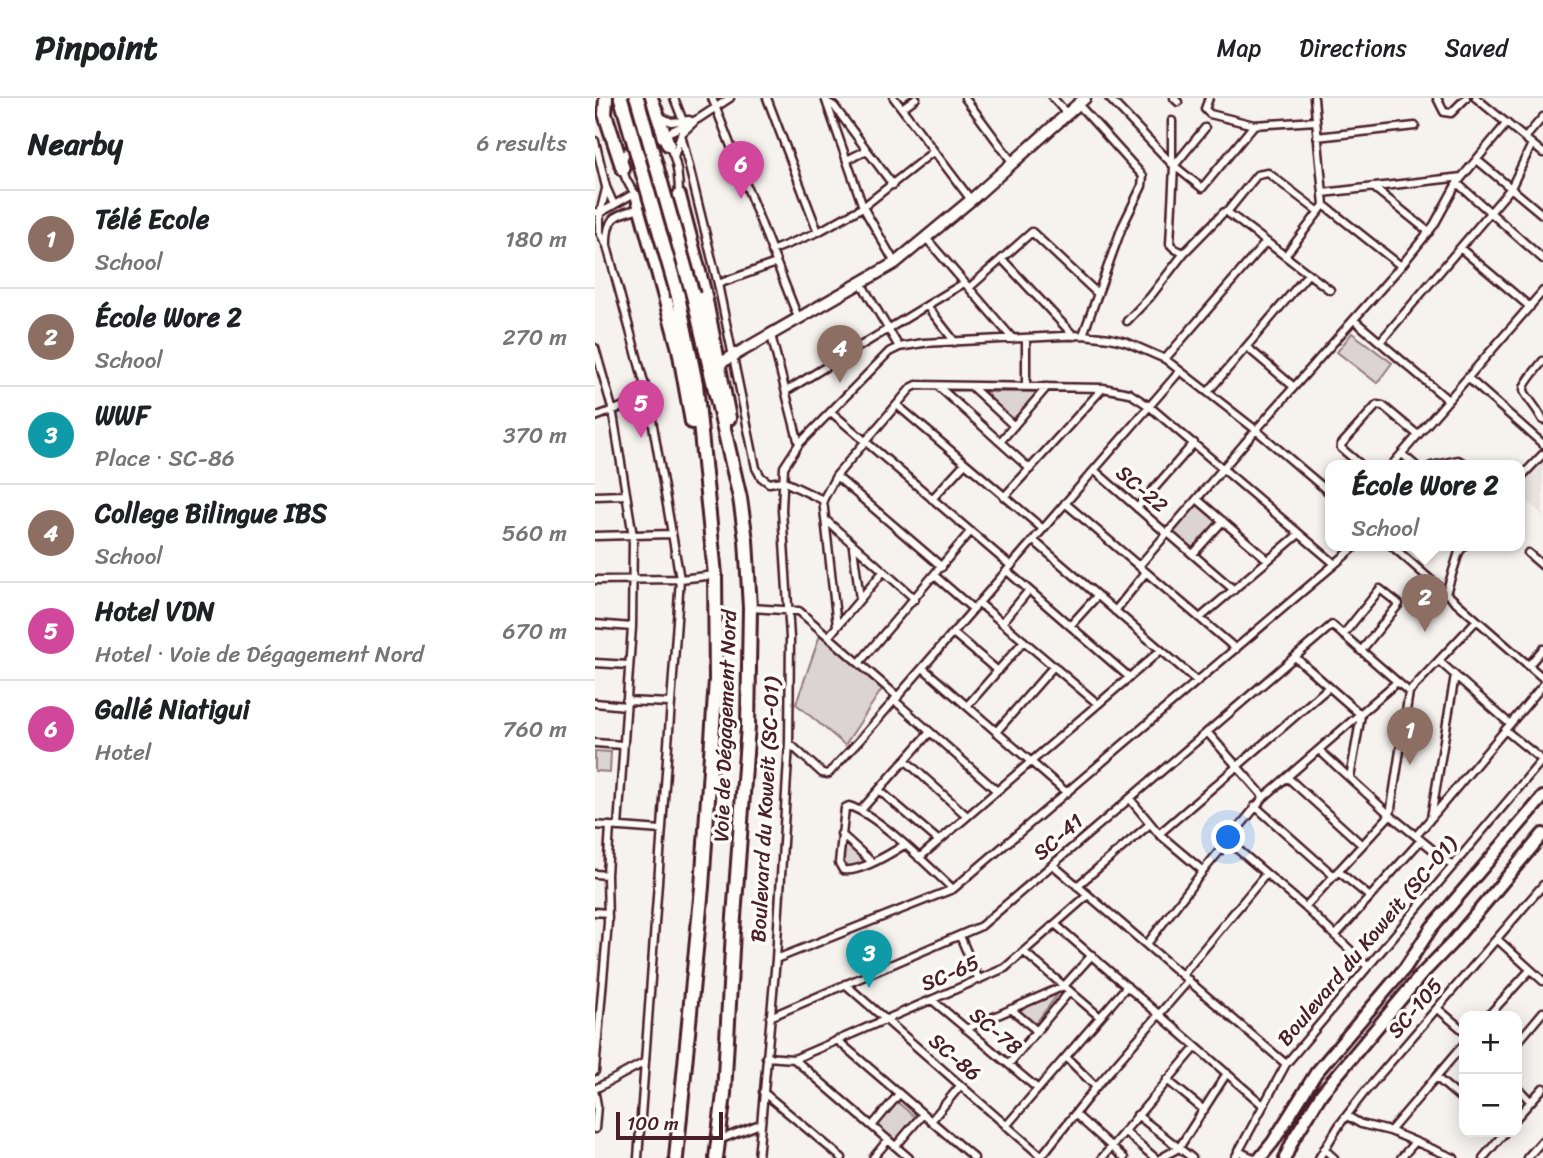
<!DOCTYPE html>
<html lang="en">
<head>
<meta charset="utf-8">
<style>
	:root { --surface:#fff; --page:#f6f6f6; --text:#202124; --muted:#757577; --line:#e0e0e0; --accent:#4a1f2b }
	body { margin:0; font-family:Sriracha,sans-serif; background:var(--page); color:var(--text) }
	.controls { position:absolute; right:21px; bottom:21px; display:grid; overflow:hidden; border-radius:14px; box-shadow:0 4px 18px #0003 }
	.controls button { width:63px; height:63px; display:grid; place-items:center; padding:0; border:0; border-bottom:2px solid var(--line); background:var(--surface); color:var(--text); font:35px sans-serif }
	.scale { position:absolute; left:21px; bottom:18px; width:107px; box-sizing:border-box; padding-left:7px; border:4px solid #4a1f2b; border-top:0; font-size:19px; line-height:24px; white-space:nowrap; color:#4a1f2b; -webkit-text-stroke:5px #fdfcf7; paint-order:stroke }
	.you { position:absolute; left:634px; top:740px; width:24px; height:24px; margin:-18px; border:5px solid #fff; border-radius:50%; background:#1a73e8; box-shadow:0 0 0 10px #1a73e833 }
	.badge { display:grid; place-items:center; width:46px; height:46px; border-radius:50%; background:var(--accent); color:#fff; font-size:23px; font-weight:700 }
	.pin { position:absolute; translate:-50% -58px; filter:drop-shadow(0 2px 4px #0008) }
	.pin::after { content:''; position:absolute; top:37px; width:24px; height:21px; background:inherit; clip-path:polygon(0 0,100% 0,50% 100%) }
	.popup { position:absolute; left:730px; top:362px; width:200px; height:91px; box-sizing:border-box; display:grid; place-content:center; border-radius:14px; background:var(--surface); filter:drop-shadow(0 2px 5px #0005); font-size:23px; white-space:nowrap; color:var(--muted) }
	.popup b { font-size:26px; color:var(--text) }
	.popup::after { content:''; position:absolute; left:50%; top:100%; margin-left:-14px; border:14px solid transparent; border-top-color:var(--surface) }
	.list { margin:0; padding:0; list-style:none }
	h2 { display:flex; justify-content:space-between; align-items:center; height:91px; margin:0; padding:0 28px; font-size:30px }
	h2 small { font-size:23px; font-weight:400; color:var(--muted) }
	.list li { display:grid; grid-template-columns:46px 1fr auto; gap:21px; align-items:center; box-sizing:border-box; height:98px; padding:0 28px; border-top:2px solid var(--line) }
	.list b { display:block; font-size:26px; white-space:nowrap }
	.list p { margin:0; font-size:23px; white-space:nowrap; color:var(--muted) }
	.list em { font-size:23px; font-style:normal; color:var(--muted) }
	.map { position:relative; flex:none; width:948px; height:1060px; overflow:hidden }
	header { display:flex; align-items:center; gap:42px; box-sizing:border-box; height:98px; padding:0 35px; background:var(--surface); border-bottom:2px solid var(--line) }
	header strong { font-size:33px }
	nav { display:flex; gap:38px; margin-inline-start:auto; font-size:24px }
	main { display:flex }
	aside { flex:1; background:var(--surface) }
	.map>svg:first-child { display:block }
</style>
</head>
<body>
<header>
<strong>Pinpoint</strong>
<nav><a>Map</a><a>Directions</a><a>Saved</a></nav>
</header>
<main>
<aside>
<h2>Nearby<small>6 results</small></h2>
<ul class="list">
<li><span class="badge" style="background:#8d6e63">1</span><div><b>Télé Ecole</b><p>School</p></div><em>180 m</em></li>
<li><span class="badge" style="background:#8d6e63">2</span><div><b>École Wore 2</b><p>School</p></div><em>270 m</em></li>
<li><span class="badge" style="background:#0f9aa8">3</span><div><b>WWF</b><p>Place · SC-86</p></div><em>370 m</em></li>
<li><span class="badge" style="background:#8d6e63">4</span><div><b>College Bilingue IBS</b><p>School</p></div><em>560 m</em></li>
<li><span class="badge" style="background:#d1479c">5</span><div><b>Hotel VDN</b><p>Hotel · Voie de Dégagement Nord</p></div><em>670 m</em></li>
<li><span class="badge" style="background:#d1479c">6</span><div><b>Gallé Niatigui</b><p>Hotel</p></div><em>760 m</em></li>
</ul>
</aside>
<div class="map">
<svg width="948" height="1060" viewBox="0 0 948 1060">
	<rect width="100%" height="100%" fill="#f6f3ef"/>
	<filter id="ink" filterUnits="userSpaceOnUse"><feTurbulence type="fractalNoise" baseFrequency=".0143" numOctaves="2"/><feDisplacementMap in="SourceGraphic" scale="14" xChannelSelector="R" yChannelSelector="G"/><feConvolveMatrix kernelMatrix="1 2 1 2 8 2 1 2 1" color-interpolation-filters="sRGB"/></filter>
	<g filter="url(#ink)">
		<!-- built -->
		<path fill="#e9e3e0" d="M948 361V418L925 396 924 385Z"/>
		<!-- green -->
		<path fill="#dcd4d2" stroke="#937a7e" stroke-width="2" d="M757 235 797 265 782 285 742 254Z
			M384 294H444L417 323Z
			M602 405 626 426 600 454 576 433Z
			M225 537 287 591 250 647 201 606Z
			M0 653 16 654 15 674 0 673Z
			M250 743 270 760V763L257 769 248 766 246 760Z
			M463 896 437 930 419 914Z
			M301 1003 320 1019 296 1048 277 1033Z"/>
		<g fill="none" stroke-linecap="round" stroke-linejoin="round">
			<!-- street casing -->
			<g stroke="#4a1f2b" stroke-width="11">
				<path id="street" d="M79 0 88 23
					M117 0 204 222
					M172 0 223 134
					M230 0 268 109 300 165
					M299 0 376 102
					M370 0 418 65
					M458 0 472 16
					M514 0 577 66 607 90 659 27 721 23
					M579 0 583 4
					M614 0 610 11 615 16 659 27
					M842 0 849 14 856 15 871 0
					M881 0 948 55
					M232 4 239 8 298 87
					M483 6 548 78 547 88 527 129 488 237
					M307 10 321 0
					M64 18 76 24 94 22
					M610 30 579 68 575 146 580 151 589 155 629 114H632L662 77 673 75 724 114
					M70 36 103 21 135 0
					M86 36 123 186 161 370 166 379 174 385 188 383 228 402
					M63 38C82 48 84 78 84 98L76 103 54 108C37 96 15 67 37 48 43 43 55 41 63 38Z
					M722 39 820 28
					M930 40 948 19
					M0 43 11 89 19 107
					M79 59 86 36 99 24
					M252 62 270 53
					M882 62 948 117
					M577 66V23
					M862 85 948 161
					M778 89 834 134
					M728 95 867 79
					M729 107 806 168
					M0 114 5 115 11 91
					M632 114 735 192
					M331 140 418 241
					M11 146 4 133 5 115 38 96
					M865 150 935 209
					M176 153 223 134 268 109 339 53
					M690 158 729 107 719 0
					M407 161 479 238
					M266 185 304 249
					M123 186 181 165
					M374 190 437 134 503 196
					M332 208 360 244
					M759 222 853 302
					M532 223 555 199 589 155
					M176 237 204 346
					M431 241V289
					M785 244 916 90 937 46
					M652 249 699 289
					M0 250 17 310 38 438 37 529 23 729
					M570 261 671 144
					M948 263C918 300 928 286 948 322
					M873 280 948 346
					M343 288 435 371
					M377 289 419 328
					M191 293 369 185
					M613 294 713 176
					M302 307 448 431
					M236 314 416 468
					M0 319 53 299
					M405 344 452 289
					M807 356 821 368
					M767 368 746 350V347L782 307 788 308 823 337
					M796 368 948 193
					M836 368 863 362 873 368
					M499 372 571 435
					M241 378 347 469
					M924 381 948 356
					M0 398 30 397
					M409 399 508 290
					M337 401 370 365
					M602 401 673 462
					M470 405 641 551
					M542 410 599 345
					M232 423 320 501
					M573 435 639 492
					M0 438 77 436
					M438 442 602 583
					M797 448 948 580
					M258 449 265 501
					M933 455 948 468
					M598 456 628 423
					M544 468 661 332 806 168 839 127 862 85 912 25
					M412 473 534 579
					M340 478 378 511
					M0 482 85 481 120 477
					M851 495 864 454 869 448
					M384 505 503 606
					M155 510 204 513 303 599
					M520 513 551 474
					M605 520 704 436
					M407 525 434 492
					M0 526 37 529
					M242 528 228 402 241 378 316 290 322 287 508 290 534 295 554 308 740 466
					M475 528 502 498
					M358 535 403 573
					M748 537 785 491 804 506 766 553
					M234 538 288 474
					M700 559 766 617 755 680
					M844 563 915 626
					M265 564 375 434
					M0 565 34 567
					M933 568 948 551
					M328 570 472 695
					M299 602 402 693
					M31 603 75 605
					M0 605 31 608
					M372 608 429 543
					M910 632 947 662
					M401 634 459 568
					M612 634 669 699
					M0 645 28 647
					M194 645 227 675 233 676 264 643 585 273
					M724 652 795 717 858 768
					M310 662 372 718
					M692 679 767 747
					M285 693 344 743
					M535 701 564 736 608 773
					M660 708 739 778
					M267 711 335 634
					M836 720 860 577
					M0 727 66 732
					M246 736 277 764
					M564 736 734 589
					M821 738 948 587
					M632 742 710 809 772 868
					M309 747C295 756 263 775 248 772L244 765 250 710 254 708C283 717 333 768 358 791
					M324 760 566 552
					M458 767 691 966
					M743 773 775 799
					M0 776 12 777
					M482 788 555 726
					M710 809 795 717 814 594 881 523
					M0 814 12 815
					M460 826 668 1007
					M365 838 384 882
					M740 838 826 742
					M902 841 948 883
					M552 846 608 773 669 699 802 584
					M429 854 505 919
					M181 861 358 791 761 448
					M588 876 671 776
					M250 886 446 1058
					M337 902 443 991
					M842 910 869 933
					M416 911 442 933
					M893 918 935 872
					M175 919 386 828 737 527 814 594
					M371 931 469 888 497 857
					M242 942 379 1060
					M922 945 948 914
					M171 959 199 961 410 870 493 797
					M471 959 501 989
					M199 961 314 1060
					M414 966 475 893
					M0 973 13 824 12 777 15 728
					M842 980 869 1003
					M572 982 609 1012
					M922 989 935 1003
					M0 991 50 964
					M168 994 247 1060
					M0 996 2 1007 0 1031
					M480 1016 529 1060
					M542 1017 597 1060
					M752 1018 766 1026 795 1033 859 1060
					M922 1019 948 990
					M336 1023 365 988
					M277 1028 304 996
					M411 1028 532 888
					M529 1033 560 1060
					M795 1033 869 946
					M129 1040 165 1026
					M301 1048 328 1016
					M729 1051 739 1060
					M643 1053 658 1060
					M43 1060 85 481 53 299 12 148C11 118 20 117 46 110
					M163 1060 181 861 194 645 195 540 187 412 189 369 204 346 294 254 304 249 328 245 488 237 515 240 531 244 570 261 661 332 736 396
					M278 1060 293 1042
					M445 1060 501 989 594 882
					M507 1060 601 949
					M566 1060 584 1050 632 975
					M640 1060 691 966 948 661
					M724 1060 745 1026 769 995 948 787
					M806 1060 820 1044
					M888 1060 910 1034
					M932 1060 948 1042"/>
			</g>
			<!-- secondary casing -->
			<g stroke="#4a1f2b" stroke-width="15">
				<path id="secondary" d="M124 266 300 165 376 102 490 0"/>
			</g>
			<!-- primary casing -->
			<g stroke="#4a1f2b" stroke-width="16">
				<path id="primary" d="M665 1060 678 1044 721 975 810 870 837 829 948 699
					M690 1060 699 1040 727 995 826 877 856 846 948 736"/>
			</g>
			<!-- highway casing -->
			<g stroke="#4a1f2b" stroke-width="18">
				<path id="highway" d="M11 0 10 16 28 71
					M56 0 73 46
					M84 98 109 193 134 320
					M43 100 84 251 97 324
					M98 197 145 400 151 442 155 510 153 628 138 833 129 996 121 1060
					M81 1060 107 789 121 582 120 477 105 325 101 286 83 198"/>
			</g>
			<!-- street -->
			<use href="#street" stroke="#fdfcf7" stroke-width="6"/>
			<!-- secondary -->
			<use href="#secondary" stroke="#fdfcf7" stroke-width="10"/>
			<!-- primary -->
			<use href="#primary" stroke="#fdfcf7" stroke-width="10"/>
			<!-- highway -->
			<use href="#highway" stroke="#fdfcf7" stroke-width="12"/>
			<!-- highway-bridge casing -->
			<g stroke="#4a1f2b" stroke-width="18" stroke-linecap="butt">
				<path id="highway-bridge" d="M26 0 83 198
					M42 0 98 197"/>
			</g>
			<!-- highway-bridge -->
			<use href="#highway-bridge" stroke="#fdfcf7" stroke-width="12"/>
		</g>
	</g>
	<g text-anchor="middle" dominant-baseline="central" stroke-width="7" stroke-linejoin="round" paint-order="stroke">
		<!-- street labels -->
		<g font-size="21" fill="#4a1f2b" stroke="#fdfcf7">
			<text transform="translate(547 391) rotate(41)">SC-22</text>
			<text transform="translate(130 628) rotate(-88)">Voie de Dégagement Nord</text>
			<text transform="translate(170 712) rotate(-87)">Boulevard du Koweit (SC-01)</text>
			<text transform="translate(463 739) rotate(-41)">SC-41</text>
			<text transform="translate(772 843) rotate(-50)">Boulevard du Koweit (SC-01)</text>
			<text transform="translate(355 875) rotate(-23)">SC-65</text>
			<text transform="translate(820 910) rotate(-49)">SC-105</text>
			<text transform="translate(401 933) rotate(40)">SC-78</text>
			<text transform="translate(360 959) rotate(41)">SC-86</text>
		</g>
	</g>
</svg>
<div class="controls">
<button>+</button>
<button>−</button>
</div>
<div class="scale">100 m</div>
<div class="you"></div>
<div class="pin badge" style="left:815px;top:667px;background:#8d6e63">1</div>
<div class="pin badge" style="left:830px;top:534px;background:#8d6e63">2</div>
<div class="popup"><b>École Wore 2</b>School</div>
<div class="pin badge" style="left:274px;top:890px;background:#0f9aa8">3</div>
<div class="pin badge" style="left:245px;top:285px;background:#8d6e63">4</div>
<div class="pin badge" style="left:46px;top:340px;background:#d1479c">5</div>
<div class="pin badge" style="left:146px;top:101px;background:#d1479c">6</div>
</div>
</main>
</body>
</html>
